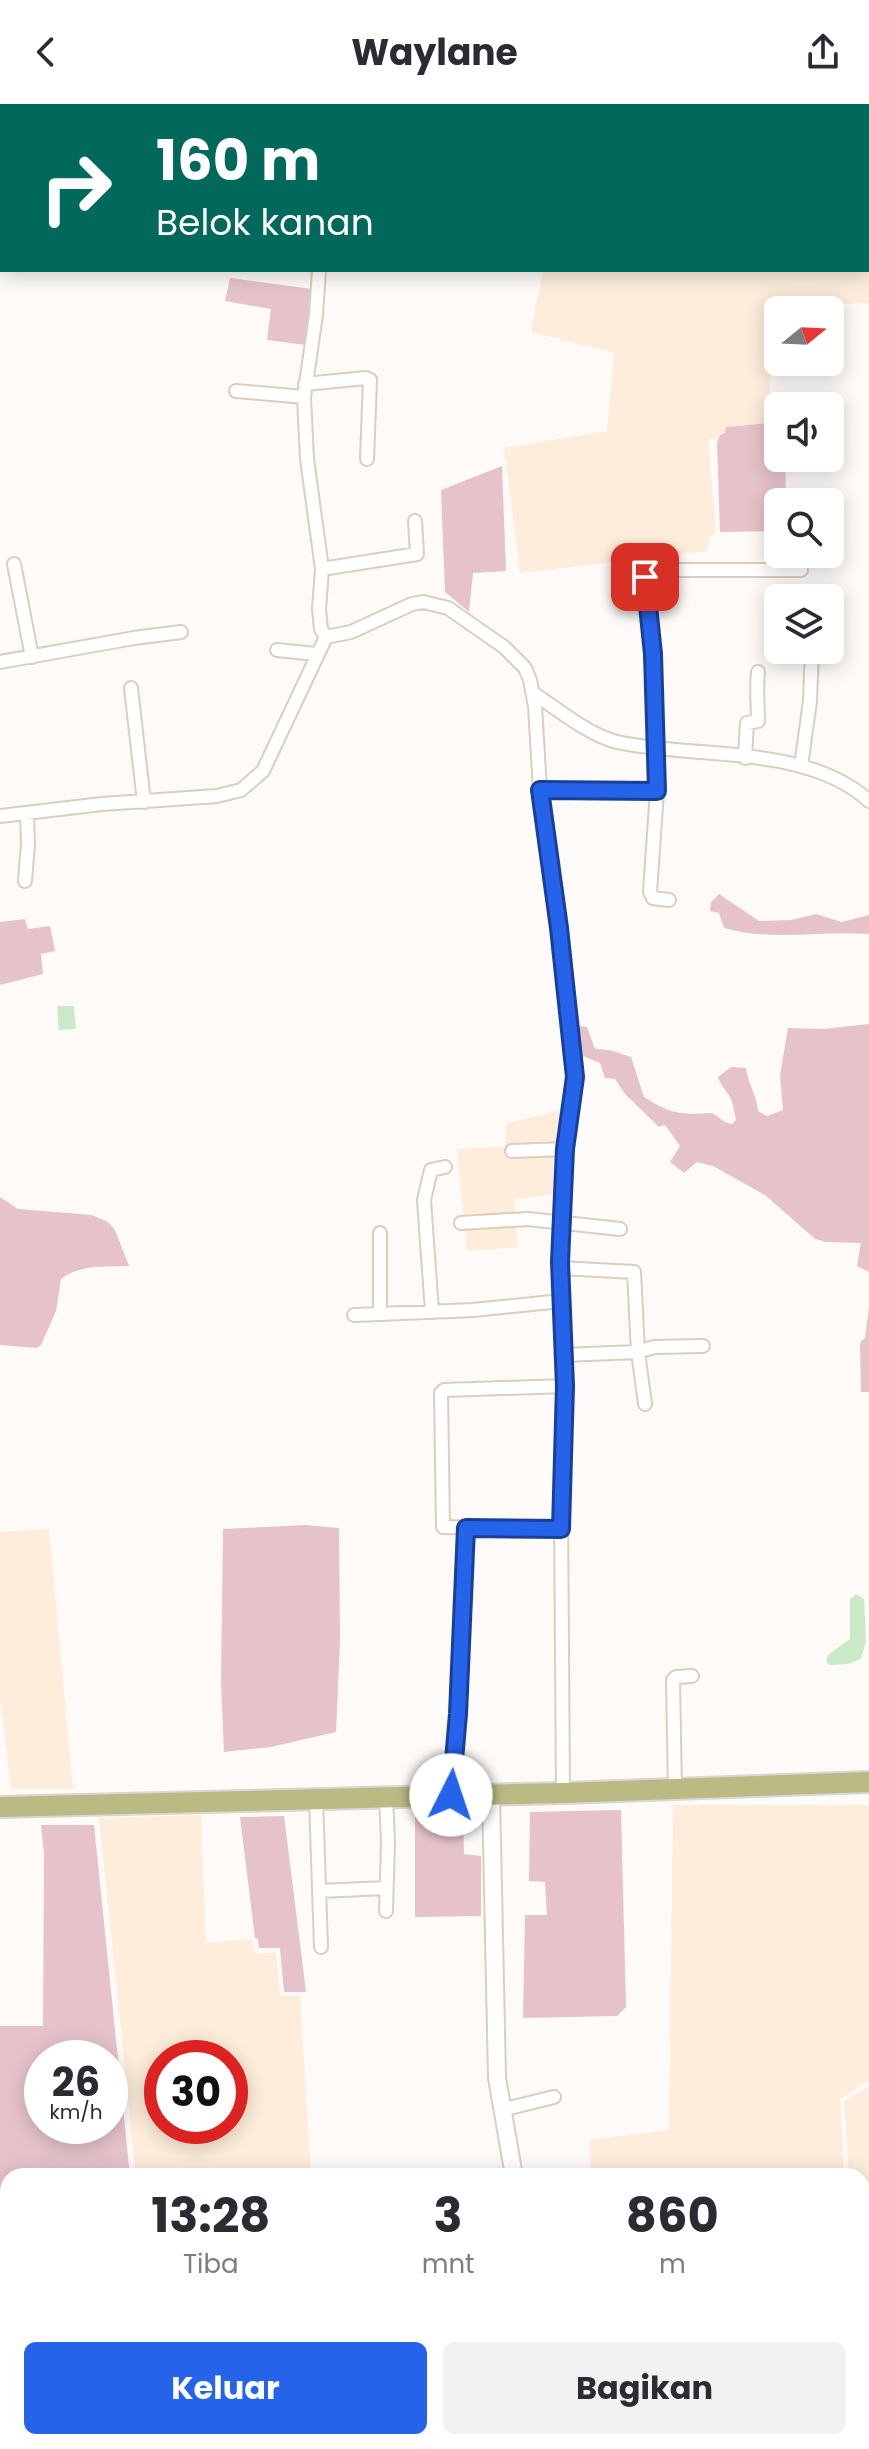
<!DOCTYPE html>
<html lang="id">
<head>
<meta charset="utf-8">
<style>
  :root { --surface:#fff; --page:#f2f2f3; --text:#2b2b33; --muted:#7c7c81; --accent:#2563eb }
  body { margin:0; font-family:Poppins,sans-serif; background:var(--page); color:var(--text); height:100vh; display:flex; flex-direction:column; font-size:30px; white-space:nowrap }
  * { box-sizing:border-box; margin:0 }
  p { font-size:26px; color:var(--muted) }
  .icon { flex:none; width:44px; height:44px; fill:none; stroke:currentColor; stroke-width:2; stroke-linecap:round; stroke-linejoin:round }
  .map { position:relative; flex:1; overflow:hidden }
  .panel { position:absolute; left:0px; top:2064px; width:870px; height:282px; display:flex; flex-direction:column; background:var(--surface); border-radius:24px 24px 0 0; box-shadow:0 4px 20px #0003 }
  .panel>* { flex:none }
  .top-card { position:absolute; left:0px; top:0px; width:870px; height:168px; box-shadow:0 4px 20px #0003; background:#00695c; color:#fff; overflow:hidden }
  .needle { width:52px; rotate:72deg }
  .tools { position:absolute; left:764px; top:192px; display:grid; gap:16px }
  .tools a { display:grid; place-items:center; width:80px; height:80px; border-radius:12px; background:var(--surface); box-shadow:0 4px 20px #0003; font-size:40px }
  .speed { position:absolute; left:24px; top:1936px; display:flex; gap:16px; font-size:40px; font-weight:700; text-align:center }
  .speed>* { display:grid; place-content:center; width:104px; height:104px; border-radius:50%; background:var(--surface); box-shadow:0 4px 20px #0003; line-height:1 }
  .speed small { font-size:20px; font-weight:400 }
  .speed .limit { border:12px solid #d22; background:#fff; color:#111 }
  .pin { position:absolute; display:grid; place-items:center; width:68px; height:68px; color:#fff; margin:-34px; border-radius:16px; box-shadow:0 4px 12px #0006 }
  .me { position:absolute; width:88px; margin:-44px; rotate:4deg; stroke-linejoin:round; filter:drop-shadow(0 0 6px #0008) }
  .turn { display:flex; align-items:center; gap:28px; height:168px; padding:0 24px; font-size:36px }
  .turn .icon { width:104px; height:104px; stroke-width:2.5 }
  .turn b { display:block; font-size:56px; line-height:68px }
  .eta { display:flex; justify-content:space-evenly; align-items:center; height:136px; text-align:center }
  .eta b { font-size:48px; font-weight:700; line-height:56px }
  .action { display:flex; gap:16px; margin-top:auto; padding:16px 24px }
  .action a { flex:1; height:92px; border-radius:12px; background:var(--accent); color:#fff; font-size:32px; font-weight:700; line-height:92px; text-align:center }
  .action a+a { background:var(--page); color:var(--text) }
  header { display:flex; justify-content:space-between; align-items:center; height:104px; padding:0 24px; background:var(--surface); font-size:36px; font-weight:700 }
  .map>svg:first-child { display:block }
  .built { fill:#fdedda; fill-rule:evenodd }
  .green { fill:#e6c3ca; fill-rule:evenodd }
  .water { fill:#cae9c6 }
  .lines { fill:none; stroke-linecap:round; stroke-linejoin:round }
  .river { stroke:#cae9c6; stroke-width:20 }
  .minor-casing { stroke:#dccebd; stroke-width:16 }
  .tertiary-casing { stroke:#dccebd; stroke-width:20 }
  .primary-casing { stroke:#d8d7d6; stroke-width:24 }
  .minor { stroke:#fff; stroke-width:12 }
  .tertiary { stroke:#fff; stroke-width:16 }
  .primary { stroke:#bcba83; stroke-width:20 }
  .route-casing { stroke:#184099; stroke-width:20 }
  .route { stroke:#2563eb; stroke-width:14 }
</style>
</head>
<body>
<header><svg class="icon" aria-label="back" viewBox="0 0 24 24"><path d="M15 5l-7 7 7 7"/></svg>Waylane<svg class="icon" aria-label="share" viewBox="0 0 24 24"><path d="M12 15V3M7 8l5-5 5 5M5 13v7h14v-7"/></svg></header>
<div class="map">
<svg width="869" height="2345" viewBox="0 0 869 2345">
  <rect width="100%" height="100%" fill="#fdfaf7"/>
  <path class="built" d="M572 0H869V199L774 203 768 324 708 336 716 429 710 432 707 447 520 469 504 344 607 327 614 249 531 228 543 166H868V2H572Z
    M564 1005 558 1090 514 1095 518 1143 467 1147 457 1045 505 1043 506 1020Z
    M49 1425 73 1685H11L0 1592V1428Z
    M673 1701H869V1976L840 1995 844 2072H591L590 2036 669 2026Z
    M201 1711 206 1839 251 1835 255 1850 276 1848 280 1892H300L311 2072H136L99 1714ZM162 1954H230V2022H162Z
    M869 1983V2147H862V2072H849L844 1997Z"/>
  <path class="green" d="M230 174 312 185 306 241 267 236 271 205 225 197Z
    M772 315H778V354H785L786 398H778V427L720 428 717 339 720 331 725 329 726 323 771 319Z
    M502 362 506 467 473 469 469 508 445 488 441 386Z
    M719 790 759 817 791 816 816 810 842 818 869 811V830C819 826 774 838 724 824L719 809 710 807 711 798Z
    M25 815 28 825 50 822 55 847 41 850 43 870 0 881V818Z
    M869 920V1168L857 1162 861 1139 826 1138 815 1135 765 1091 713 1062 697 1058 684 1069 670 1058 680 1042 665 1021 659 1023 625 990 615 975 605 974 600 959 580 951 574 921 587 923 595 945 610 946 631 953 644 993C671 1010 680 1011 712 1009L725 1018 732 1020 736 1016C734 1007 733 997 728 990 723 983 721 981 718 973L731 963 746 964C748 980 757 992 758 1007L767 1012 783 1006 780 971 788 924 823 925Z
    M0 1093 18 1105 92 1111 108 1118 115 1126 129 1162C104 1163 81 1160 61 1175L56 1207 41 1241 37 1244 0 1241Z
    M869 1203V1288H861L860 1242 861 1237 865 1234Z
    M305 1421 339 1424 340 1536 336 1628 271 1643 224 1648 221 1578 223 1425Z
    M415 1706H463L464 1750 481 1752V1812L415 1813Z
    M621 1706 626 1903 617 1912 523 1914 525 1811H547L545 1778 529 1777 530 1708Z
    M284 1712 306 1888H284L280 1844H259L258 1835 255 1834 240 1713Z
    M41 1721H94L130 2072H8V2261L0 2259V1922H43L44 1750ZM42 1954H110V2022H42Z
    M128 2338H247L250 2345H127Z"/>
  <path class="water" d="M57 902H74L76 925 59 926Z
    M856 1490 864 1495 866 1537 861 1555 848 1560 829 1561 826 1556 828 1551 850 1535V1495Z"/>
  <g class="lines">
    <path class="river" d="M862 2304 869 2301
      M822 2345 824 2338"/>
    <defs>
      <path id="minor" d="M333 2 334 0
        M319 166 316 211 304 293 307 355 322 465 319 505 321 525 326 533
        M305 280 366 274 370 276 367 355
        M236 287 304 293
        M14 460 32 553
        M322 465 417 450 415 417
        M277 546 316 550
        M0 558 134 534 181 528
        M131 584 144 698
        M533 589C556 604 590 632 617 638 694 655 807 640 869 697
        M745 654 747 619 758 617C758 600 756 585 758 568
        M801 662 810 597 812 546
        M540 686 657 687
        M0 712 102 700 217 692 241 686 263 667 326 533 351 528 412 500 423 498 448 504 504 543 525 564 530 576 535 602 540 686 559 824 575 973 565 1045 560 1164 565 1282 561 1404 563 1689
        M25 777 28 740 27 710
        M669 796 653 794 650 788 657 687V643L646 469 656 466H801
        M512 1047 565 1045
        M461 1119 528 1115 620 1125
        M380 1129V1210L473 1206 561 1197
        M560 1164 634 1168 638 1248 645 1300
        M432 1208 424 1096 431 1066 445 1063
        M354 1211 380 1210
        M563 1251 638 1248 654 1243 703 1242
        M561 1425 443 1423 441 1289 444 1286 565 1282
        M675 1686 673 1576 676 1573 692 1572
        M451 1691 458 1610 466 1424
        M316 1695 321 1843
        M319 1787 386 1784
        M386 1807 388 1738 386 1692
        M501 2006 554 1993
        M733 2338 751 2345
        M863 2339 866 2345
        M307 2345V2338"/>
      <path id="tertiary" d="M491 1691 497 1974 514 2072
        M512 2345 513 2338"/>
      <path id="primary" d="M0 1703 563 1689 869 1678"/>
    </defs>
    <use href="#minor" class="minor-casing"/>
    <use href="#tertiary" class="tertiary-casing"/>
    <use href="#primary" class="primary-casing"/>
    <use href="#minor" class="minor"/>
    <use href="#tertiary" class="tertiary"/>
    <use href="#primary" class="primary"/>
  </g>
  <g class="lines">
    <defs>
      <path id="route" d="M451 1691 458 1610 466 1424 561 1425 565 1282 560 1158 565 1045 575 973 559 824 540 686 657 687 653 550 645 473"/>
    </defs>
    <use href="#route" class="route-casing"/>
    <use href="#route" class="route"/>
  </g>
</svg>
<div class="tools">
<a><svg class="needle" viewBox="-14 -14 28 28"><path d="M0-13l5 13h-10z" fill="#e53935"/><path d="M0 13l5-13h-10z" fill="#7c7c81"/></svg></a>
<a><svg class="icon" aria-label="sound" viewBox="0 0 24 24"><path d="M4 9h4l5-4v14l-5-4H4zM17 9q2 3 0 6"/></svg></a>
<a><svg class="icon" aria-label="search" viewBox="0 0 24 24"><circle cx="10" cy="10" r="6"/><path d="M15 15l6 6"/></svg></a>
<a><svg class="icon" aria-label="layers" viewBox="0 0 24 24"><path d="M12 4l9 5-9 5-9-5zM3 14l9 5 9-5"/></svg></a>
</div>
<div class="speed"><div>26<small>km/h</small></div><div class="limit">30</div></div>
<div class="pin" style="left:645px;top:473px;background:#d93025"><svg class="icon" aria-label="arrive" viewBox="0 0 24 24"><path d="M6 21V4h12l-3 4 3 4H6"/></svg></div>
<svg class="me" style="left:451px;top:1691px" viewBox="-20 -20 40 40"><circle r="19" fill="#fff"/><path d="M0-13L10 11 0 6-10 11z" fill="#2563eb"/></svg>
<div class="top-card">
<div class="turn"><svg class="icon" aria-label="right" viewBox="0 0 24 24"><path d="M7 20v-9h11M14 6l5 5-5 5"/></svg><div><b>160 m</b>Belok kanan</div></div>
</div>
<section class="panel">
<div class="eta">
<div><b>13:28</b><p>Tiba</p></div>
<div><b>3</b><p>mnt</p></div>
<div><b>860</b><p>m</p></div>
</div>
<div class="action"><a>Keluar</a><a>Bagikan</a></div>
</section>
</div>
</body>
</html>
